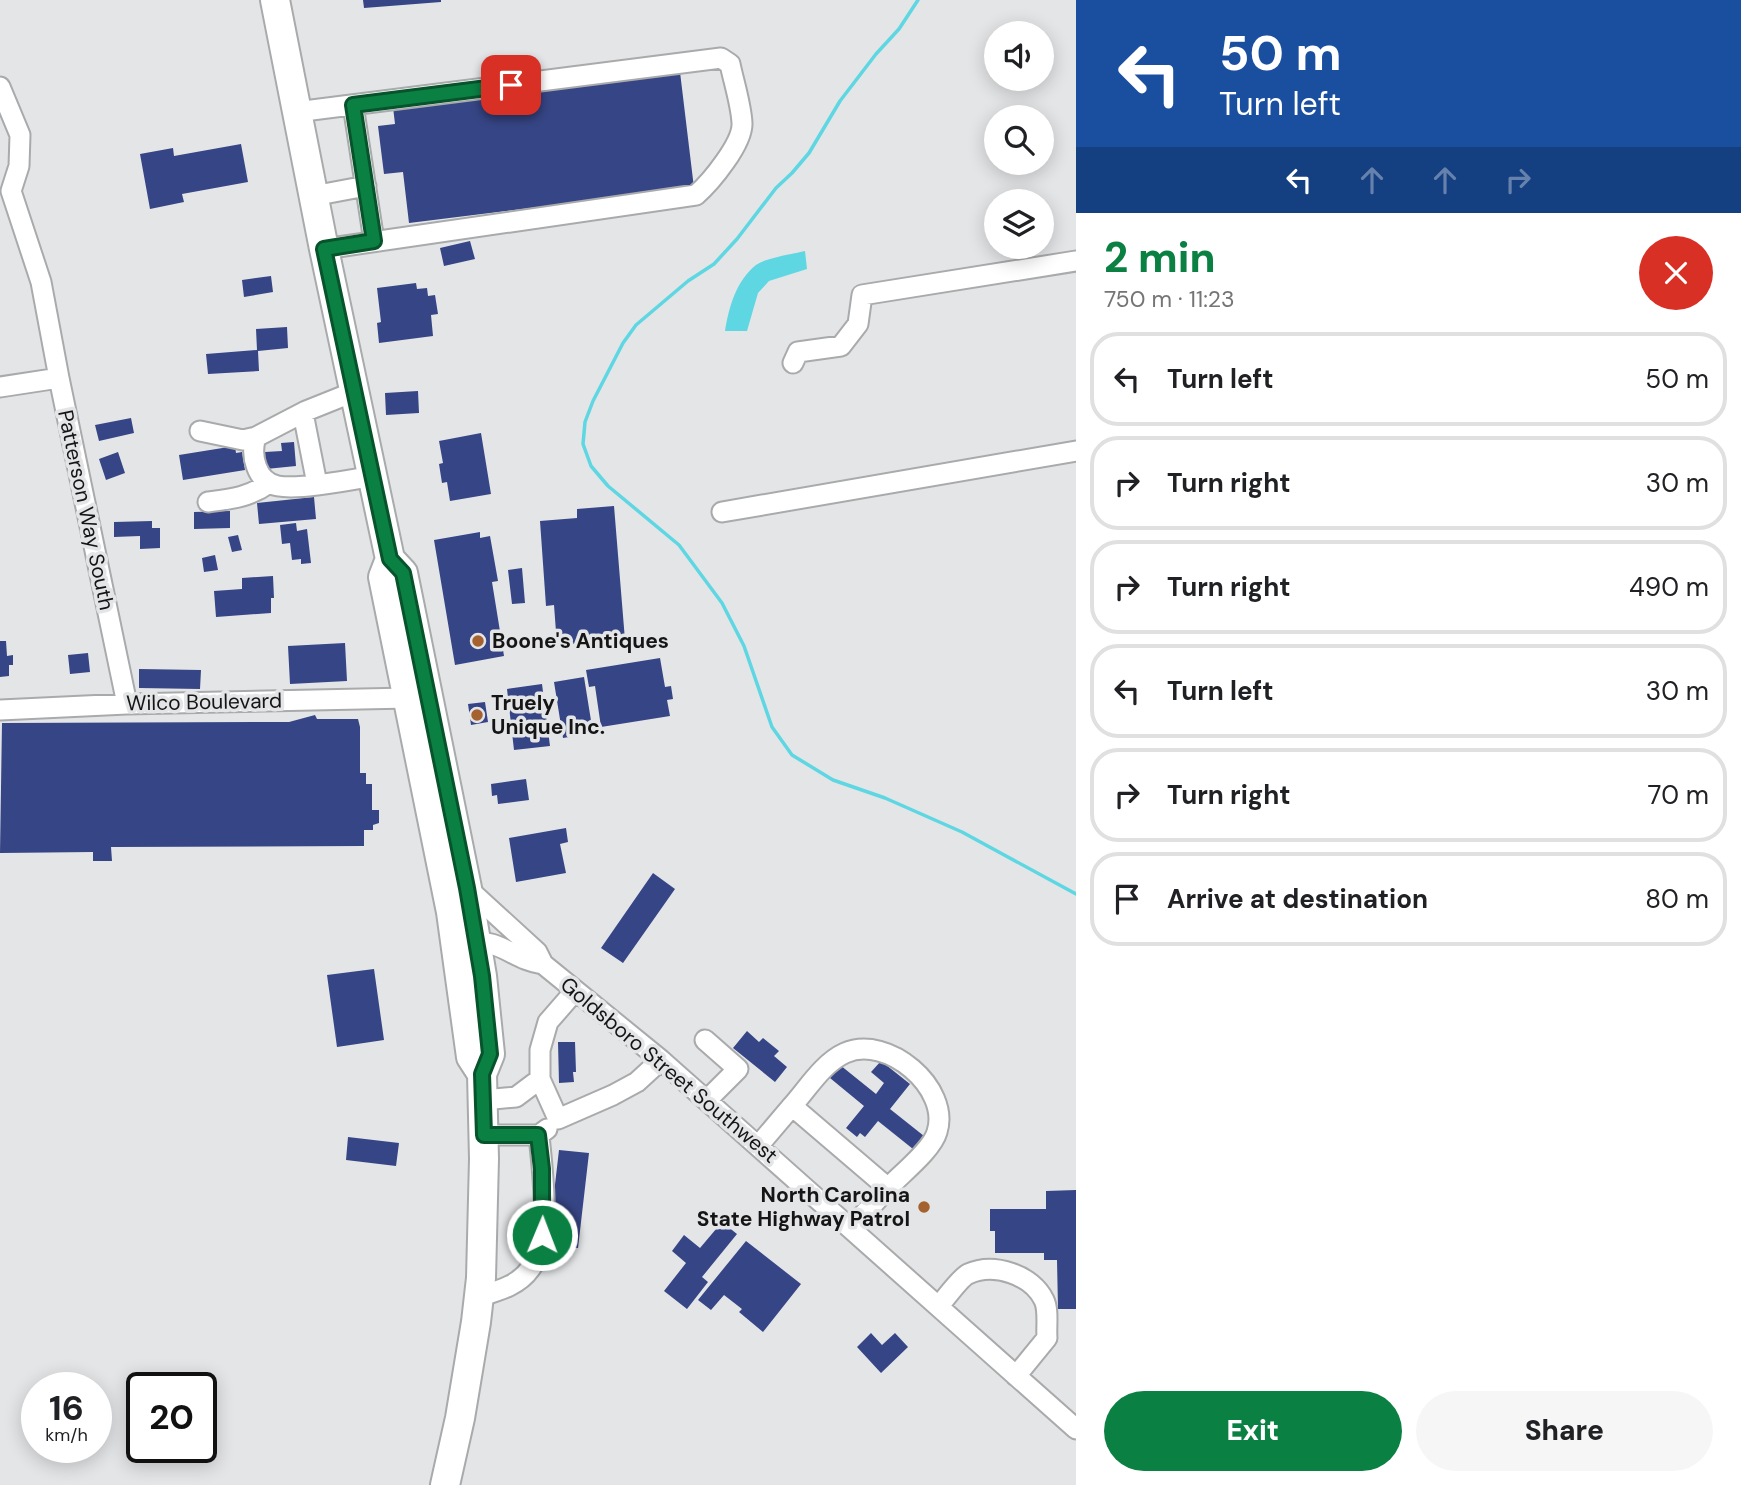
<!DOCTYPE html>
<html lang="en">
<head>
<meta charset="utf-8">
<style>
  :root { --surface:#fff; --page:#f6f6f6; --text:#202124; --muted:#757577; --line:#e0e0e0; --accent:#0b8043 }
  body { margin:0; font-family:"DM Sans",sans-serif; background:var(--page); color:var(--text); height:100vh; display:flex; flex-direction:column; font-size:26px; white-space:nowrap }
  * { box-sizing:border-box; margin:0 }
  p { font-size:23px; color:var(--muted) }
  .icon { flex:none; width:38px; height:38px; fill:none; stroke:currentColor; stroke-width:2; stroke-linecap:round; stroke-linejoin:round }
  .map { position:relative; flex:1; overflow:hidden }
  .details { display:flex; flex-direction:column; background:var(--surface); width:665px }
  .details>* { flex:none }
  .guide { background:#1a4fa0; color:#fff; overflow:hidden }
  .fabs { position:absolute; left:984px; top:21px; display:grid; gap:14px }
  .fabs a { display:grid; place-items:center; width:70px; height:70px; border-radius:50%; background:var(--surface); box-shadow:0 4px 18px #0003; font-size:35px }
  .speed { position:absolute; left:21px; top:1372px; display:flex; gap:14px; font-size:35px; font-weight:700; text-align:center }
  .speed>* { display:grid; place-content:center; width:91px; height:91px; border-radius:50%; background:var(--surface); box-shadow:0 4px 18px #0003; line-height:1 }
  .speed small { font-size:18px; font-weight:400 }
  .speed .limit { border:4px solid #111; border-radius:10px; background:#fff; color:#111 }
  .pin { position:absolute; display:grid; place-items:center; width:60px; height:60px; color:#fff; margin:-30px; border-radius:14px; box-shadow:0 4px 10px #0006 }
  .me { position:absolute; width:77px; margin:-38px; rotate:1deg; stroke-linejoin:round; filter:drop-shadow(0 0 5px #0008) }
  .turn { display:flex; align-items:center; gap:24px; height:147px; padding:0 28px; font-size:32px }
  .turn .icon { width:91px; height:91px; stroke-width:2.5 }
  .turn b { display:block; font-size:49px; line-height:60px }
  .lanes { display:flex; align-items:center; height:66px; padding:0 28px; background:#0003; justify-content:center; gap:35px; direction:ltr }
  .lanes .off { opacity:.35 }
  .round { display:grid; place-items:center; flex:none; width:74px; height:74px; border-radius:37px; background:var(--page) }
  .overview { display:flex; align-items:center; justify-content:space-between; height:119px; padding:0 28px }
  h1 { font-size:42px; font-weight:800; line-height:52px; color:var(--accent) }
  .cta { display:flex; gap:14px; margin-top:auto; padding:14px 28px }
  .cta a { flex:1; height:80px; border-radius:42px; background:var(--accent); color:#fff; font-size:28px; font-weight:800; line-height:80px; text-align:center }
  .cta a+a { background:var(--page); color:var(--text) }
  ul { padding:0; list-style:none }
  li { display:flex; align-items:center; gap:21px; height:94px; margin:0 14px 10px; padding:0 14px; border:4px solid var(--line); border-radius:28px }
  li div { flex:1 }
  li b { display:block; font-size:26px }
  li em { font-style:normal }
  main { display:flex; flex:1; min-height:0 }
  .map>svg:first-child { display:block }
  .water { fill:#5ed7e3 }
  .lines { fill:none; stroke-linecap:round; stroke-linejoin:round }
  .stream { stroke:#5ed7e3; stroke-width:3.5 }
  .building { fill:#364585 }
  .minor-casing { stroke:#a9aaac; stroke-width:23 }
  .highway-casing { stroke:#a9aaac; stroke-width:32 }
  .minor { stroke:#fff; stroke-width:19 }
  .highway { stroke:#fff; stroke-width:28 }
  .route-casing { stroke:#07532c; stroke-width:18 }
  .route { stroke:#0b8043; stroke-width:12 }
  .poi-dot { fill:#a56231; stroke:#e4e5e7; stroke-width:2.5 }
  .labels { text-anchor:middle; dominant-baseline:central; stroke-width:7; stroke-linejoin:round; paint-order:stroke }
  .street-label { font-size:21px; fill:#151516; stroke:#e4e5e7 }
  .poi-label { font-size:21px; font-weight:bold; fill:#151516; stroke:#e4e5e7; text-anchor:start }
</style>
</head>
<body>
<main>
<div class="map">
<svg width="1076" height="1485" viewBox="0 0 1076 1485">
  <rect width="100%" height="100%" fill="#e4e5e7"/>
  <path class="water" d="M805 251 807 269 769 281 758 293 747 331H725C729 307 736 281 756 265 765 258 793 254 805 251Z"/>
  <g class="lines">
    <path class="stream" d="M918 0 899 29 876 54 840 101 809 153 792 173 776 188 737 239 714 264 688 281 636 325 623 343 593 401 585 422 583 444 591 466 608 486 679 545 722 603 744 646 772 727 792 755 833 780 885 798 962 832 1076 894"/>
  </g>
  <path class="building" d="M363 0H441V2L364 8Z
    M680 72 694 188 409 223 403 172 384 174 378 126 395 124 393 107Z
    M241 144 248 182 182 194 184 202 150 209 140 154 173 148 174 156Z
    M470 241 475 259 444 266 440 248Z
    M271 276 273 292 244 297 242 280Z
    M416 283 417 289 427 288 428 296 435 295 438 314 431 315 433 336 379 343 377 323 381 322 377 288Z
    M287 327 288 348 258 351 259 371 208 374 206 354 257 350 256 329Z
    M418 391 419 413 386 415 385 393Z
    M131 418 134 433 99 441 95 425Z
    M481 433 491 494 450 501 447 482 442 483 439 464 443 463 439 441Z
    M294 442 296 466 266 469 265 452 282 451 281 443Z
    M235 446 236 453 242 452 245 470 183 480 179 455Z
    M118 452 125 473 106 480 99 459Z
    M314 497 316 519 259 524 257 503Z
    M614 506 625 640 557 645 554 605 546 606 540 521 577 518V509Z
    M230 511V528L194 529V512Z
    M152 521V528H160V548L140 549V536L114 537V522Z
    M296 523 297 531 307 529 311 563 301 564V559L292 560 290 543 282 544 280 525Z
    M480 532V538L490 536 498 581 492 582 504 656 455 665 434 540Z
    M238 535 242 550 232 552 228 537Z
    M215 555 218 570 204 572 202 558Z
    M522 568 525 603 512 604 508 570Z
    M273 576 274 598H271V613L216 617 214 591 242 589V578Z
    M0 641H6L7 656 13 655V665H9V676L0 677Z
    M345 643 347 681 290 684 288 646Z
    M88 653 90 672 70 674 68 655Z
    M660 658 665 687 671 686 673 699 667 700 670 716 601 727 595 686 589 687 586 670Z
    M139 669 201 670 200 689 139 688Z
    M584 677 593 733 563 738 554 682Z
    M542 684 550 746 514 750 507 689Z
    M485 702 488 722 471 725 468 704Z
    M315 715 317 719H358L360 727V773H366V784H372V810H379V823L373 825V830H364V846L111 847 112 861H93V852L0 853 2 723 289 722Z
    M526 779 529 800 498 804 497 795 492 796 491 784Z
    M566 828 568 842 560 844 566 873 516 882 509 838Z
    M653 873 675 889 623 963 601 948Z
    M374 969 384 1040 337 1047 327 975Z
    M747 1031 759 1042 763 1038 779 1051 774 1056 787 1067 775 1082 733 1048Z
    M558 1042H575L576 1072H573L574 1082 559 1083Z
    M881 1061 910 1084 890 1109 924 1136 913 1149 878 1121 865 1137 860 1133 857 1137 846 1128 864 1106 830 1078 840 1065 876 1094 884 1083 871 1072Z
    M348 1137 399 1143 396 1166 346 1160Z
    M559 1150 589 1153 578 1248 548 1245Z
    M1076 1190V1309H1058L1057 1260H1044V1253H995V1231H990V1209H1046V1191Z
    M722 1222 737 1234 702 1277 708 1282 687 1309 664 1291 686 1263 672 1251 684 1235 700 1248Z
    M746 1241 801 1284 763 1332 739 1312 742 1309 724 1295 711 1310 698 1300Z
    M871 1333 882 1345 895 1333 908 1347 881 1373 857 1347Z"/>
  <g class="lines">
    <defs>
      <path id="minor" d="M0 87 20 135 19 166 11 191 41 282 59 378 127 704
        M353 105 374 241
        M296 112 721 58 730 64C734 83 741 104 742 123 743 143 711 182 696 195L324 249
        M313 196 366 186
        M793 363 798 352 841 346 858 324 862 295 1076 261
        M0 387 59 378
        M356 391 306 411 256 437C250 455 256 482 278 486 300 490 350 480 373 476
        M303 413 317 484
        M200 431 243 440 256 437
        M208 502C231 499 250 497 269 483
        M722 512 1076 451
        M0 710 127 704 409 698
        M467 888 537 952 543 964 661 1060 1076 1429
        M465 943C501 937 512 960 543 964
        M575 991 548 1022 540 1050V1079L558 1119 613 1095 637 1082 661 1060
        M705 1040 738 1069 707 1100
        M483 1100 516 1097 540 1079
        M792 1106C808 1088 823 1063 845 1053 887 1034 951 1088 937 1132 932 1150 901 1174 888 1188
        M484 1135H539L547 1129
        M758 1146 792 1106 888 1188 851 1228
        M478 1297C497 1291 518 1286 530 1269 553 1240 542 1170 539 1135
        M939 1306C945 1299 960 1278 968 1274 994 1262 1032 1275 1044 1300 1049 1310 1046 1327 1047 1338L1016 1376"/>
      <path id="highway" d="M275 0 324 249 390 559 403 573 467 888 482 976 490 1054 482 1074 484 1159 481 1278 476 1322 460 1418 445 1485
        M390 559 383 577 451 912 471 1057 482 1074"/>
    </defs>
    <use href="#minor" class="minor-casing"/>
    <use href="#highway" class="highway-casing"/>
    <use href="#minor" class="minor"/>
    <use href="#highway" class="highway"/>
  </g>
  <g class="lines">
    <defs>
      <path id="route" d="M511 85 353 105 374 241 324 249 390 559 403 573 467 888 482 976 490 1054 482 1074 484 1135H538L542 1169V1235"/>
    </defs>
    <use href="#route" class="route-casing"/>
    <use href="#route" class="route"/>
  </g>
  <g class="poi-dot">
    <circle cx="478" cy="641" r="7"/>
    <circle cx="477" cy="715" r="7"/>
    <circle cx="924" cy="1207" r="7"/>
  </g>
  <g class="labels">
    <g class="street-label">
      <text transform="translate(86 510) rotate(78)">Patterson Way South</text>
      <text transform="translate(204 702) rotate(-1)">Wilco Boulevard</text>
      <text transform="translate(669 1070) rotate(40)">Goldsboro Street Southwest</text>
    </g>
    <g class="poi-label">
      <text x="492" y="641">Boone's Antiques</text>
      <text x="491" y="703">Truely<tspan x="491" dy="24">Unique Inc.</tspan></text>
      <text x="910" y="1195" text-anchor="end">North Carolina<tspan x="910" dy="24">State Highway Patrol</tspan></text>
    </g>
  </g>
</svg>
<div class="fabs">
<a><svg class="icon" aria-label="sound" viewBox="0 0 24 24"><path d="M4 9h4l5-4v14l-5-4H4zM17 9q2 3 0 6"/></svg></a>
<a><svg class="icon" aria-label="search" viewBox="0 0 24 24"><circle cx="10" cy="10" r="6"/><path d="M15 15l6 6"/></svg></a>
<a><svg class="icon" aria-label="layers" viewBox="0 0 24 24"><path d="M12 4l9 5-9 5-9-5zM3 14l9 5 9-5"/></svg></a>
</div>
<div class="speed"><div>16<small>km/h</small></div><div class="limit">20</div></div>
<div class="pin" style="left:511px;top:85px;background:#d93025"><svg class="icon" aria-label="arrive" viewBox="0 0 24 24"><path d="M6 21V4h12l-3 4 3 4H6"/></svg></div>
<svg class="me" style="left:542px;top:1235px" viewBox="-20 -20 40 40"><circle r="17" fill="#0b8043" stroke="#fff" stroke-width="3"/><path d="M0-11L8 9 0 5-8 9z" fill="#fff"/></svg>
</div>
<section class="details">
<div class="guide">
<div class="turn"><svg class="icon" aria-label="left" viewBox="0 0 24 24"><path d="M17 20v-9H6M10 6l-5 5 5 5"/></svg><div><b>50 m</b>Turn left</div></div>
<div class="lanes"><svg class="icon" aria-label="left" viewBox="0 0 24 24"><path d="M17 20v-9H6M10 6l-5 5 5 5"/></svg><svg class="icon off" aria-label="ahead" viewBox="0 0 24 24"><path d="M12 20V5M6 11l6-6 6 6"/></svg><svg class="icon off" aria-label="ahead" viewBox="0 0 24 24"><path d="M12 20V5M6 11l6-6 6 6"/></svg><svg class="icon off" aria-label="right" viewBox="0 0 24 24"><path d="M7 20v-9h11M14 6l5 5-5 5"/></svg></div>
</div>
<div class="overview"><div><h1>2 min</h1><p>750 m · 11:23</p></div><a class="round" style="background:#d93025;color:#fff"><svg class="icon" aria-label="close" viewBox="0 0 24 24"><path d="M6 6l12 12M18 6L6 18"/></svg></a></div>
<ul>
<li><svg class="icon" aria-label="left" viewBox="0 0 24 24"><path d="M17 20v-9H6M10 6l-5 5 5 5"/></svg><div><b>Turn left</b></div><em>50 m</em></li>
<li><svg class="icon" aria-label="right" viewBox="0 0 24 24"><path d="M7 20v-9h11M14 6l5 5-5 5"/></svg><div><b>Turn right</b></div><em>30 m</em></li>
<li><svg class="icon" aria-label="right" viewBox="0 0 24 24"><path d="M7 20v-9h11M14 6l5 5-5 5"/></svg><div><b>Turn right</b></div><em>490 m</em></li>
<li><svg class="icon" aria-label="left" viewBox="0 0 24 24"><path d="M17 20v-9H6M10 6l-5 5 5 5"/></svg><div><b>Turn left</b></div><em>30 m</em></li>
<li><svg class="icon" aria-label="right" viewBox="0 0 24 24"><path d="M7 20v-9h11M14 6l5 5-5 5"/></svg><div><b>Turn right</b></div><em>70 m</em></li>
<li><svg class="icon" aria-label="arrive" viewBox="0 0 24 24"><path d="M6 21V4h12l-3 4 3 4H6"/></svg><div><b>Arrive at destination</b></div><em>80 m</em></li>
</ul>
<div class="cta"><a>Exit</a><a>Share</a></div>
</section>
</main>
</body>
</html>
